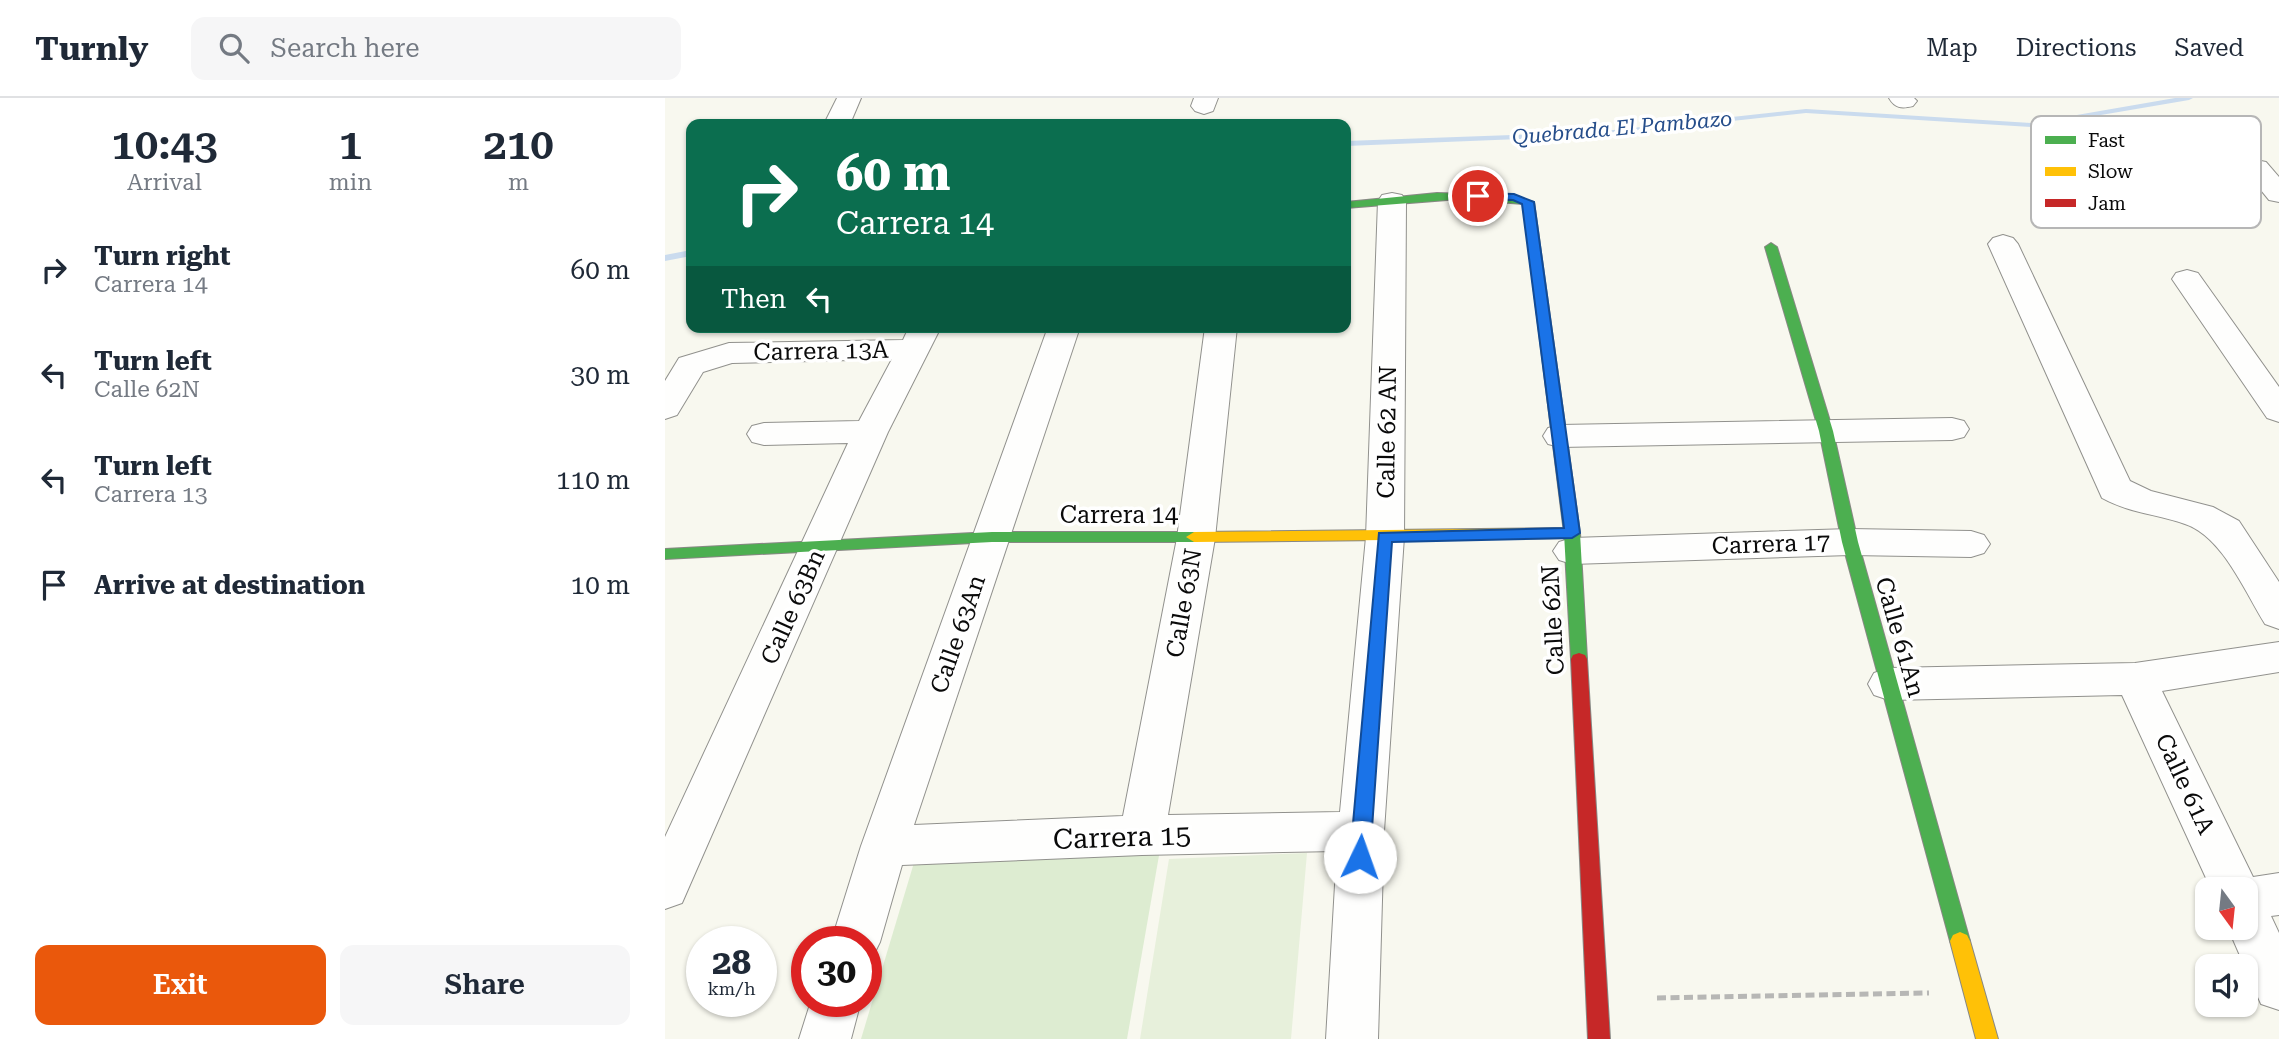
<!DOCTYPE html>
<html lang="en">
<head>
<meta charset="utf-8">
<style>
  :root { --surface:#fff; --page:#f6f6f7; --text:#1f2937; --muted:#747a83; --line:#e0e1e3; --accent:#ea580c }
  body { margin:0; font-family:"Roboto Serif",serif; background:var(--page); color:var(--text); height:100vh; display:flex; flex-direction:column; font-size:26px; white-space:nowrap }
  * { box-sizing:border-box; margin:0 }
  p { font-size:23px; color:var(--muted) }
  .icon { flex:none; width:38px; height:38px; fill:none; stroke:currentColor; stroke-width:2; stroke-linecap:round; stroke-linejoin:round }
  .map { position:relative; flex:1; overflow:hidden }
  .side { display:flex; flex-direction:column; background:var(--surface); width:665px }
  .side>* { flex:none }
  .top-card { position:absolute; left:21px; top:21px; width:665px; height:214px; border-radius:14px; box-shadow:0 2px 5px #0004; background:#0b6e4f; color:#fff; overflow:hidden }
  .needle { width:46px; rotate:165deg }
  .tools { position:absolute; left:1530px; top:779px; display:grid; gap:14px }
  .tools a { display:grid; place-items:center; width:63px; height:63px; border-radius:14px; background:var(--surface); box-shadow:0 2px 5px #0004; font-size:35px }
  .speed { position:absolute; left:21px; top:828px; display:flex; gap:14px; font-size:35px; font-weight:700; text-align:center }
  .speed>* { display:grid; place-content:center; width:91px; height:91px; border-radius:50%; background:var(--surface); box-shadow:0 2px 5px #0004; line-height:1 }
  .speed small { font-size:18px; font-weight:400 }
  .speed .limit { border:10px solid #d22; background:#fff; color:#111 }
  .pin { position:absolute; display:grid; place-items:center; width:60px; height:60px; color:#fff; margin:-30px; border:4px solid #fff; border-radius:50%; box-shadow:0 2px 7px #0007 }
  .me { position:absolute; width:77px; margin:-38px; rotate:3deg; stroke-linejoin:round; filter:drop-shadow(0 0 5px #0008) }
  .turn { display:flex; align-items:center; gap:24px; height:147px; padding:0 35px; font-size:32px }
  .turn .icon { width:91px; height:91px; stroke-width:2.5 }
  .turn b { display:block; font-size:49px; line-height:60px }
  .then { display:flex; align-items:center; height:66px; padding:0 35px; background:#0003; gap:14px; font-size:26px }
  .eta { display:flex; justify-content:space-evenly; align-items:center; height:119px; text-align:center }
  .eta b { font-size:42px; font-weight:600; line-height:49px }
  .button { display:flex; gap:14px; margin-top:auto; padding:14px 35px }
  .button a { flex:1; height:80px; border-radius:14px; background:var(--accent); color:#fff; font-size:28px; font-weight:600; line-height:80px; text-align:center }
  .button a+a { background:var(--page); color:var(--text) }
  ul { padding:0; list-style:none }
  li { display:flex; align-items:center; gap:21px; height:105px; padding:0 35px }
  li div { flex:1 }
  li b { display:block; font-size:26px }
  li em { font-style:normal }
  header { display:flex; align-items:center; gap:42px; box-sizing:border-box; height:98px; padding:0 35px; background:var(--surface); border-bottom:2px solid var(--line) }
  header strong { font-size:33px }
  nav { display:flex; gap:38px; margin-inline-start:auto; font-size:24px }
  .search { width:490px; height:63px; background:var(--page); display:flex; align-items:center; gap:18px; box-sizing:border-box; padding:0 24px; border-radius:14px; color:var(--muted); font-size:26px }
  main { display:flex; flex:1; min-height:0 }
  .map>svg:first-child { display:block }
  .green { fill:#ddecd1 }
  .pitch { fill:#e7f0db }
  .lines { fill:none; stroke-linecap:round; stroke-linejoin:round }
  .stream { fill:#cadbee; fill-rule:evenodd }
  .street-casing { stroke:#91918d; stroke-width:2 }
  .fast-casing { stroke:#888884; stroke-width:2 }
  .slow-casing { stroke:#888884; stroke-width:2 }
  .jam-casing { stroke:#888884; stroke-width:2 }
  .path { stroke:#b7b7b5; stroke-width:5; stroke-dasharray:9 4.5; stroke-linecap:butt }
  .street { fill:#fefefd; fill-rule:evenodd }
  .fast { fill:#4caf50; fill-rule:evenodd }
  .slow { fill:#ffc107; fill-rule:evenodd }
  .jam { fill:#c62828; fill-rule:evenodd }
  .route { fill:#1a73e8; stroke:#114b97; stroke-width:2 }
  .labels { text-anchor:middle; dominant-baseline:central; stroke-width:7; stroke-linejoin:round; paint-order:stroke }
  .far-water-label { font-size:21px; font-style:italic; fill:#254d8a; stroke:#fff }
  .street-label { font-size:24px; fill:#0a0a0a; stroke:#fff }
  .near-street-label { font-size:28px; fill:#0a0a0a; stroke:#fff }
  .key { fill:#fff; stroke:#b6b6b6; stroke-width:2 }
  .key-label { font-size:19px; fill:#0a0a0a }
</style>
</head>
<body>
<header>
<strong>Turnly</strong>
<div class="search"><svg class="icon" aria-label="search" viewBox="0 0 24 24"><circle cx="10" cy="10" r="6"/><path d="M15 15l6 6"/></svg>Search here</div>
<nav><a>Map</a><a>Directions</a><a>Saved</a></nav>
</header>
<main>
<section class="side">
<div class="eta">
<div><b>10:43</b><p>Arrival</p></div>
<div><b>1</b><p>min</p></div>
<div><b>210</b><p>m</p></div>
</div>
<ul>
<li><svg class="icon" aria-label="right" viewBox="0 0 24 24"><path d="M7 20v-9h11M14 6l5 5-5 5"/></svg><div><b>Turn right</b><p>Carrera 14</p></div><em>60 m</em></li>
<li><svg class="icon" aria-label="left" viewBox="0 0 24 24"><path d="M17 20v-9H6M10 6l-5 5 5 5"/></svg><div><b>Turn left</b><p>Calle 62N</p></div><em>30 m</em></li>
<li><svg class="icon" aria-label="left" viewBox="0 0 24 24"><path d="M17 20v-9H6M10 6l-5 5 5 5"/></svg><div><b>Turn left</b><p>Carrera 13</p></div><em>110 m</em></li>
<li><svg class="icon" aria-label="arrive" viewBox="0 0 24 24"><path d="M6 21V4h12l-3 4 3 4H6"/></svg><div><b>Arrive at destination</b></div><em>10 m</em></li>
</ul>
<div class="button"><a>Exit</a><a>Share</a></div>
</section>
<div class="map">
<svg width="1614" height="941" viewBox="0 0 1614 941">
  <rect width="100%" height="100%" fill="#f8f8ef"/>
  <path class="green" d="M496 746 462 941H196L251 758Z"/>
  <path class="pitch" d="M642 755 626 941H475L504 761Z"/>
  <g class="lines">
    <path class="stream" d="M1510 0H1528L1524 2 1366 29 1141 15 930 38 681 48V43L930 34 1141 11 1366 25Z
      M26 152V158L0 163V157Z"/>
    <defs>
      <path id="street" d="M172 0H196L185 26H159Z
        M529 0H553L548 13 539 16 530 13 526 8Z
        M1224 0H1249L1252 3 1248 8C1236 11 1230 10 1224 0Z
        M1591 62 1601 64 1614 79V104L1604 102 1578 70 1581 64Z
        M727 95 737 97 741 103 739 439 719 733 713 941H661L672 753 477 757 237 767 215 844 207 860 201 862V844H166L196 748 383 229H415L249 727 458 718 512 440 540 229H572L550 440 503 717 675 714 701 439 713 103 717 97Z
        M1338 137 1348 140 1353 146 1465 383 1486 393 1548 409 1574 423 1614 484V531L1600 526C1580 494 1557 438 1520 426 1492 416 1464 415 1437 400L1323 146 1328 140Z
        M1522 172 1533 175 1614 289V324L1602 320 1507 181 1511 175Z
        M244 229H276L223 334 17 805 0 811V739L183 345 99 347 87 344 82 336 87 328 99 325 194 323 227 261 67 265 38 274 12 317 0 321V283L14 260 64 245 238 242Z
        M1287 320 1299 323 1304 331 1299 339 1287 342 895 349 883 346 878 338 883 330 895 327Z
        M1185 431 1306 433 1319 437 1325 446 1319 455 1306 459 1185 457 907 466 894 462 888 453 894 444 907 440Z
        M1614 544V574L1497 593 1588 779 1614 775V817L1606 818 1614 835V912L1596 906 1563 830H1580V791H1546L1457 597 1224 602 1209 597 1203 586 1209 575 1224 570 1470 565Z
        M146 903H196L186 941H134Z"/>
      <path id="fast" d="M772 95 841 97 869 104 915 435 922 561 920 565H908L906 561 899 435 858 106 795 101 681 110V104Z
        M1106 145 1112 149 1168 333 1193 444 1305 843 1302 849 1295 852 1288 849 1285 843 1177 444 1154 333 1100 149Z
        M327 434H529L537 439 529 444H327L0 461V451Z"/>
      <path id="slow" d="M907 430 915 435 907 440 529 444 521 439 529 434Z
        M1295 834 1302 837 1305 843 1333 941H1311L1285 843 1288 837Z"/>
      <path id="jam" d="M914 555 920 557 922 561 945 941H923L906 561 908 557Z"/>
    </defs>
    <use href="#street" class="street-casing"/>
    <use href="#fast" class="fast-casing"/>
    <use href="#slow" class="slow-casing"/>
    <use href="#jam" class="jam-casing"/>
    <path class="path" d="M992 900 1264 895"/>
    <use href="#street" class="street"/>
    <use href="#fast" class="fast"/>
    <use href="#slow" class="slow"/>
    <use href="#jam" class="jam"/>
  </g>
  <path class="route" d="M813 95 849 96 869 104 915 435 907 440 727 444 705 759 702 765 695 767 688 765 685 759 714 435 899 430 857 106 848 102 809 101 807 98Z"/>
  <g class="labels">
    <g class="far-water-label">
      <text transform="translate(957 30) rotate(-5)">Quebrada El Pambazo</text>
    </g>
    <g class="street-label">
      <text transform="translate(156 253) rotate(-1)">Carrera 13A</text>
      <text transform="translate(722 334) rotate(-89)">Calle 62 AN</text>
      <text x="454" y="417">Carrera 14</text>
      <text transform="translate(1106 446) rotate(-2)">Carrera 17</text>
      <text transform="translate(519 505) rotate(-80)">Calle 63N</text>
      <text transform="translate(128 509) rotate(-66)">Calle 63Bn</text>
      <text transform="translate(888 522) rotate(-93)">Calle 62N</text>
      <text transform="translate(293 536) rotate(-71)">Calle 63An</text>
      <text transform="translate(1235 539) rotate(74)">Calle 61An</text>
      <text transform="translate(1520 686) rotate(65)">Calle 61A</text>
    </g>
    <g class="near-street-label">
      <text transform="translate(457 739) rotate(-2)">Carrera 15</text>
    </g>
  </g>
  <rect x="1366" y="18" width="230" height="112" rx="10" class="key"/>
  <rect x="1380" y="38" width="31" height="8" fill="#4caf50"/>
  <rect x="1380" y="69" width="31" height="9" fill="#ffc107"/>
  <rect x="1380" y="101" width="31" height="8" fill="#c62828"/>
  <g class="key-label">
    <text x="1423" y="49">Fast</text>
    <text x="1423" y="80">Slow</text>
    <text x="1423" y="112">Jam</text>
  </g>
</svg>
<div class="tools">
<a><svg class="needle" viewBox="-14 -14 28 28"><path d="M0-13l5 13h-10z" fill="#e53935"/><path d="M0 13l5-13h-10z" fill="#747a83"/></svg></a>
<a><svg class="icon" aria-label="sound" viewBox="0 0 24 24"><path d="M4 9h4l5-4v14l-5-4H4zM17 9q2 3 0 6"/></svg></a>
</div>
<div class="speed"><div>28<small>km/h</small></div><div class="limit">30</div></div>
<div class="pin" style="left:813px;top:98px;background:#d93025"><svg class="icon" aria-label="arrive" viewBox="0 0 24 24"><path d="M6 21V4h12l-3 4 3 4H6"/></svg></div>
<svg class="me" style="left:695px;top:759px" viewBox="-20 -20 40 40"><circle r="19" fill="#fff"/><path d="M0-13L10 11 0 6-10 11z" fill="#1a73e8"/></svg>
<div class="top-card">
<div class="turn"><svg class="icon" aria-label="right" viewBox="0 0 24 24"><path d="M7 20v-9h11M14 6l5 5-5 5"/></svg><div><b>60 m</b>Carrera 14</div></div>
<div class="then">Then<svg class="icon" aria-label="left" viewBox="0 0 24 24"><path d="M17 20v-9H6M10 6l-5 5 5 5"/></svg></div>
</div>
</div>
</main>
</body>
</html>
